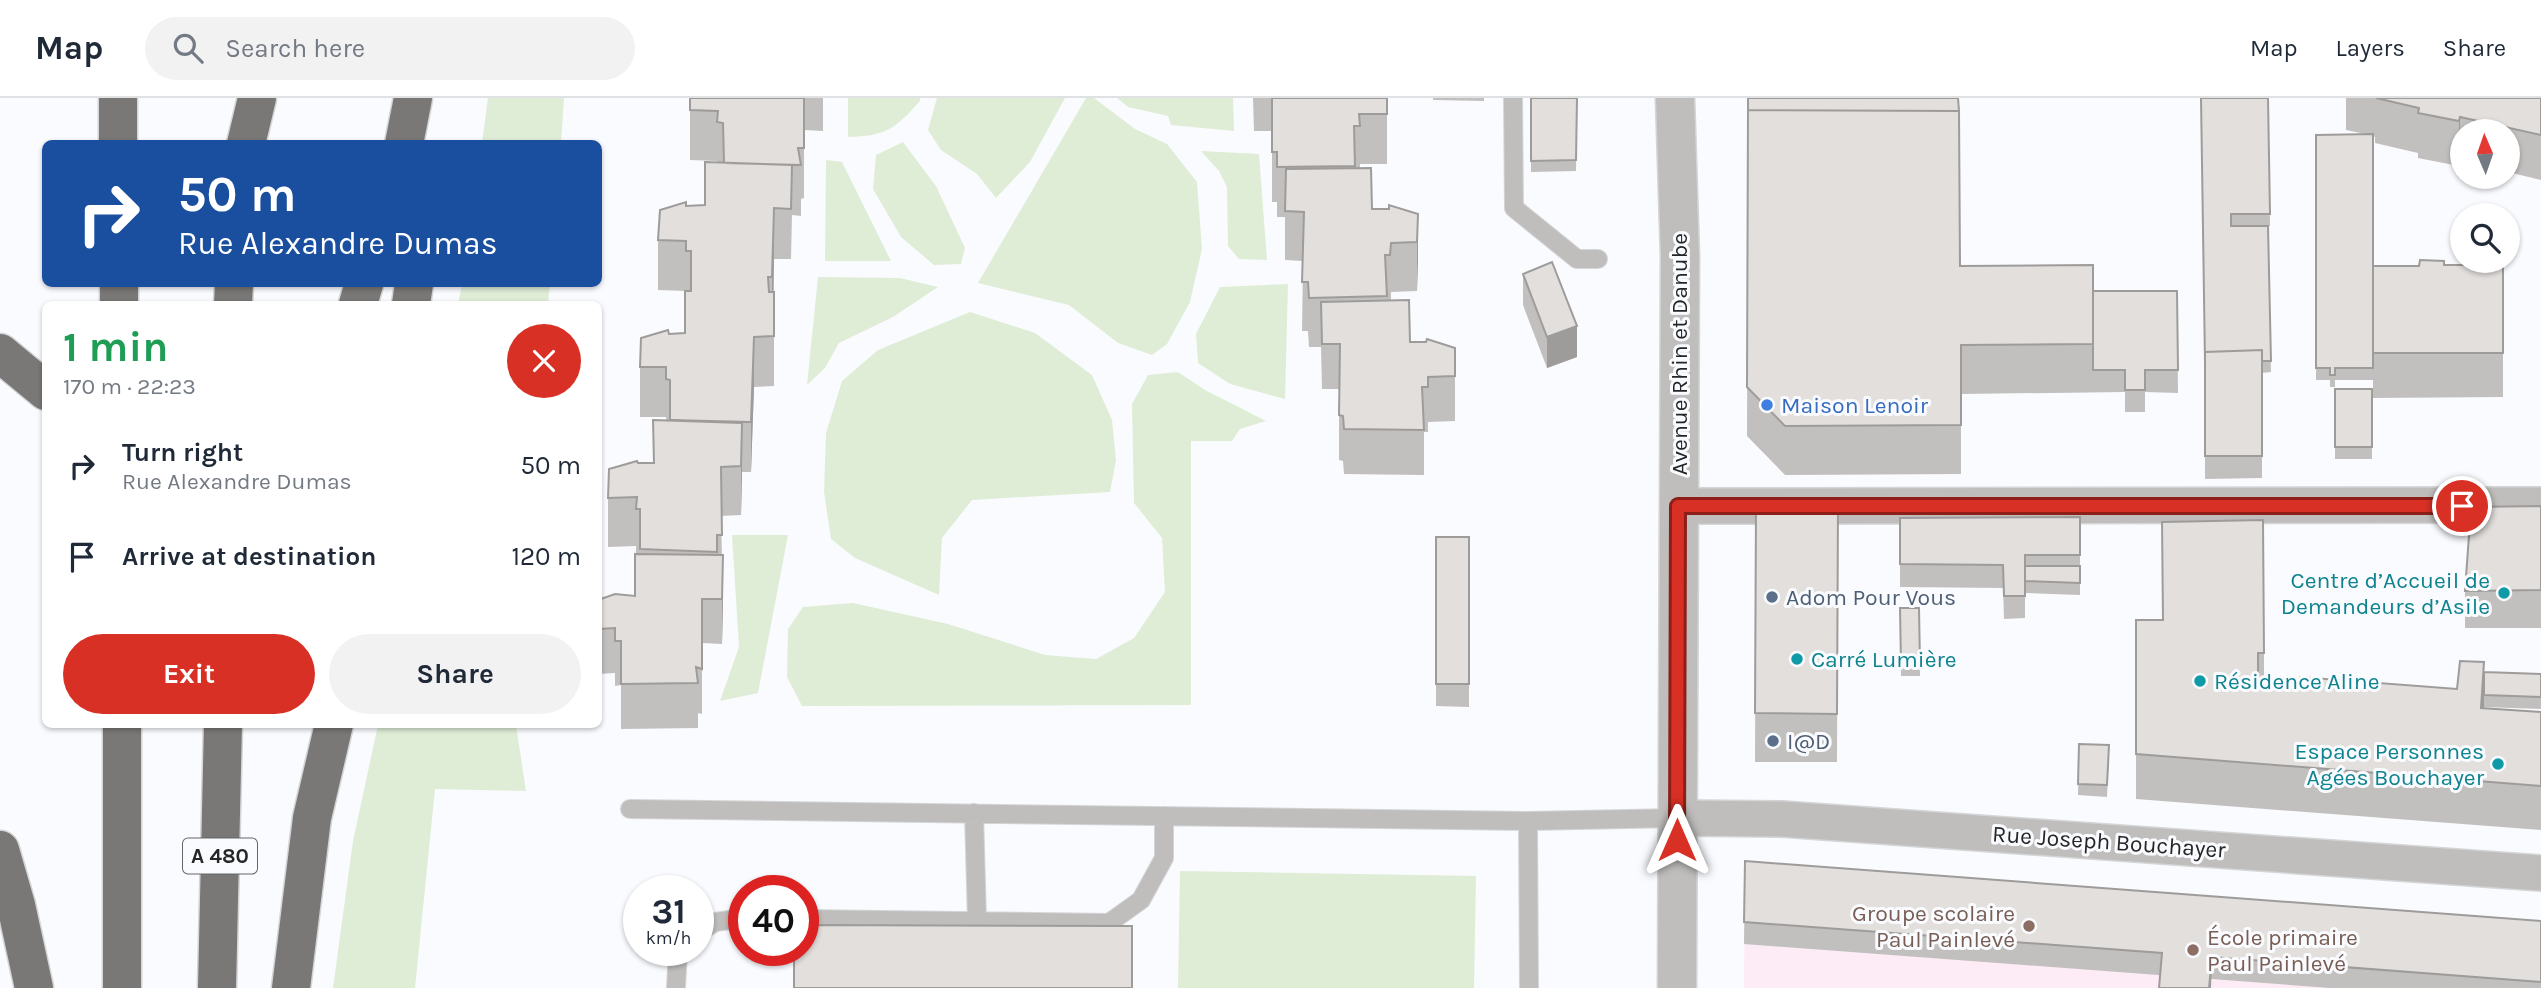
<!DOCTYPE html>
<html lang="en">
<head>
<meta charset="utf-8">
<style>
  :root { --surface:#fff; --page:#f2f2f3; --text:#1f2937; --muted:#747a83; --line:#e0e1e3; --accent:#d93025 }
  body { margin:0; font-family:Karla,sans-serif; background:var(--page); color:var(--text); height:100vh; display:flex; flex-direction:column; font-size:26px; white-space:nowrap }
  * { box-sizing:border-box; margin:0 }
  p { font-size:23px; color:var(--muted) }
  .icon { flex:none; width:38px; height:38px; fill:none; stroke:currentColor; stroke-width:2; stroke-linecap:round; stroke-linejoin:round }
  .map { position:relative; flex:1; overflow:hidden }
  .side { position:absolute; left:42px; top:203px; width:560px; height:427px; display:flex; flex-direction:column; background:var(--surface); border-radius:10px; box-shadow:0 2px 5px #0004 }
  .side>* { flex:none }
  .banner { position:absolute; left:42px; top:42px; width:560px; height:147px; border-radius:10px; box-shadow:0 2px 5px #0004; background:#1a4fa0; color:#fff; overflow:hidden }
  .needle { width:46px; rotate:358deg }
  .buttons { position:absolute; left:2450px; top:21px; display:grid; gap:14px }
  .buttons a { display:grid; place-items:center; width:70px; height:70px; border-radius:50%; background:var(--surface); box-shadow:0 2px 5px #0004; font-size:35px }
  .speed { position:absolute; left:623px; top:777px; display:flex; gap:14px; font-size:35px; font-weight:700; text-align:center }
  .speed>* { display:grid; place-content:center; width:91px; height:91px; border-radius:50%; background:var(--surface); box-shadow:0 2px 5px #0004; line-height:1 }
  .speed small { font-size:18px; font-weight:400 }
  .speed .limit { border:10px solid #d22; background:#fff; color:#111 }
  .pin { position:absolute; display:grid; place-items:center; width:60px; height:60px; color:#fff; margin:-30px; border:4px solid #fff; border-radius:50%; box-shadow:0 2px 7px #0007 }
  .me { position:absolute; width:77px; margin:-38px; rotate:0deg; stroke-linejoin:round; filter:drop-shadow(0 0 5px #0008) }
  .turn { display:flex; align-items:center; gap:24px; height:147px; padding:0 21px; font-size:32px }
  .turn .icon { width:91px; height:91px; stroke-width:2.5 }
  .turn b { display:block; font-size:49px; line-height:60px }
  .round { display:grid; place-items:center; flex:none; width:74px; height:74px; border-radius:37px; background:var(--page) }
  .summary { display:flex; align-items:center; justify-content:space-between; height:119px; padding:0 21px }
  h1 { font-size:42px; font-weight:700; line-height:52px; color:#1e9e55 }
  .primary-button { display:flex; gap:14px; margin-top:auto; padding:14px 21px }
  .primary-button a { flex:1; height:80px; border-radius:42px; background:var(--accent); color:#fff; font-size:28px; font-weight:700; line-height:80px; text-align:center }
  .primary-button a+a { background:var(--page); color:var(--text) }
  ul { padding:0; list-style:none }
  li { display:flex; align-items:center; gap:21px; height:91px; padding:0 21px }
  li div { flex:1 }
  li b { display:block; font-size:26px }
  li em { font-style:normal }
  header { display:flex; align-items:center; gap:42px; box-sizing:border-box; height:98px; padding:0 35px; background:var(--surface); border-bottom:2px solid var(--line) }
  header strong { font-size:33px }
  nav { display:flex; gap:38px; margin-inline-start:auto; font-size:24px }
  .search { width:490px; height:63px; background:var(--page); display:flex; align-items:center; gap:18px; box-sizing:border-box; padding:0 24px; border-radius:38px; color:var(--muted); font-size:26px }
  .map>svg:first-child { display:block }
  .education { fill:#fdebf6 }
  .green { fill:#dfedd7 }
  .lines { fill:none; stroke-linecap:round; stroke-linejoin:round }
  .service-casing { stroke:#d4d5d7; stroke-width:20 }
  .minor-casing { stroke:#d4d5d7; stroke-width:38 }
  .tertiary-casing { stroke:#d4d5d7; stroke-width:41 }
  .motorway-casing { stroke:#d4d5d7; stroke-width:41 }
  .service { stroke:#bfbebd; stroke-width:18 }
  .minor { stroke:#bfbebd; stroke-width:35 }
  .tertiary { stroke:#bfbebd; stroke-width:38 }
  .motorway { stroke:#7a7876; stroke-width:38 }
  .wall { fill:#c2c0be }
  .shaded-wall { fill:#9e9c9b }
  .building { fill:#e2dfdd; stroke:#9e9c9b; stroke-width:2 }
  .route-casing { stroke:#8d1f18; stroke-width:18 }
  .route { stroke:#d93025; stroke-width:12 }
  .shop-dot { fill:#3f7fe0; stroke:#fafbfe; stroke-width:2.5 }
  .culture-dot { fill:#0f9aa8; stroke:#fafbfe; stroke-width:2.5 }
  .service-dot { fill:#5c6f8a; stroke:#fafbfe; stroke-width:2.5 }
  .education-dot { fill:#8d6e63; stroke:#fafbfe; stroke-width:2.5 }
  .labels { text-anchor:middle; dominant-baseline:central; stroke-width:6; stroke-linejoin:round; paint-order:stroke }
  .shield { fill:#fafbfe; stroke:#666668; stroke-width:2 }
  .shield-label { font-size:21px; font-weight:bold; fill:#262627 }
  .street-label { font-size:23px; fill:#262627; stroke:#fafbfe }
  .shop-label { font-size:23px; fill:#366cbe; stroke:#fafbfe; text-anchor:start }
  .culture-label { font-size:23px; fill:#0d838f; stroke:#fafbfe; text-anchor:end }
  .service-label { font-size:23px; fill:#4e5e75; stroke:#fafbfe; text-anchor:start }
  .education-label { font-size:23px; fill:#785e54; stroke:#fafbfe; text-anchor:end }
</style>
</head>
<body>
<header>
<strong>Map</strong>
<div class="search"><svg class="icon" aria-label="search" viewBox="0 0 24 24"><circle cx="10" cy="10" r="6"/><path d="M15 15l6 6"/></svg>Search here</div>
<nav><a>Map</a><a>Layers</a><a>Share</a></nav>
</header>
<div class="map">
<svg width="2541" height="890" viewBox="0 0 2541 890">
  <rect width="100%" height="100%" fill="#fafbfe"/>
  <path class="education" d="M1745 785 2541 890H1744Z"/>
  <path class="green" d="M488 0H564L561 45H482Z
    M848 0H920V3C895 31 886 38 848 39Z
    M937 0H1065L1030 64 996 100 977 76 941 52 928 32Z
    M1086 0H1094L1135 31 1167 46 1197 84 1202 151 1190 204 1167 246 1152 257 1118 245 1069 207 978 185Z
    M1117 0H1233L1234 33 1171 27 1168 18 1128 9Z
    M903 44 936 88 965 150 961 166 934 167 901 139 873 91 876 57Z
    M1201 53 1259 56 1267 162 1239 161 1228 148 1227 89 1219 73Z
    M826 62 842 64 891 163H825Z
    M818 179 900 180 938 189 893 219 839 245 825 270 807 287Z
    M462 186H550L548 206H458Z
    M1288 186 1285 301 1230 286 1198 265 1196 236 1220 189Z
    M970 214 1035 235 1092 277 1112 322 1116 362 1110 394 972 402 942 440 939 497 855 460 831 441 824 394 826 335 842 283 878 252Z
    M1178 274 1205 292 1266 323 1240 331 1232 343H1191V607L802 608 787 579 788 531 803 509 853 505 948 526 1045 557 1096 561 1134 540 1165 494 1162 440 1134 405 1132 306 1148 277Z
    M732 437H788L758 595 720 603 739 549Z
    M378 627H516L526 693 435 691 415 890H333L353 743Z
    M1180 773 1476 778 1474 890H1178Z"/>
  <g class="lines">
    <defs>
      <path id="service" d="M1513 0 1514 110 1577 161H1598
        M630 711 1528 723 1677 720
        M974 715 977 823
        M1528 723 1529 890
        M803 821 1109 825 1141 802 1164 760V718
        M698 835 715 824 744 820
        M676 890 678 852"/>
      <path id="minor" d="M1678 408 2541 407
        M1677 720 1782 721 2541 775"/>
      <path id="tertiary" d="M1675 0 1680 158 1677 890"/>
      <path id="motorway" d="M118 0V46
        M246 46 257 0
        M404 46 413 0
        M119 186V206
        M233 206 234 186
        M358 206 364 186
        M411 206 414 186
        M0 255 46 293
        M0 752 16 807 34 890
        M122 890V626
        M217 890 223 626
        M291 890 312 720 334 626"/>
    </defs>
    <use href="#service" class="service-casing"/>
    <use href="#minor" class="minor-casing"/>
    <use href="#tertiary" class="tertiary-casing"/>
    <use href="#motorway" class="motorway-casing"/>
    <use href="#service" class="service"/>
    <use href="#minor" class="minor"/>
    <use href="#tertiary" class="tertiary"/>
    <use href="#motorway" class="motorway"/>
  </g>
  <path class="wall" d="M690 0H823V33L804 32V100L801 101V118L792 117 791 161H774V288L754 289 751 374H742L741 417 721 418 723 502 722 546 702 545V616L698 615V630L621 631V587L615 588V575L598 576V502L635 498 636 448 608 449V400L638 365H653L666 323V319H640V269L669 236 685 235 686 193 658 192V142L686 108 705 107 717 65V63L690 62Z
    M1253 0H1387V66H1360V70L1372 111H1389V107L1418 116 1417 193 1391 194V203L1410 244 1455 250V323L1428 324V334H1424V377L1344 376 1343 363 1339 362V291H1322L1321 249H1309L1308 233H1302L1303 163 1285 162V119H1277V104H1272V33H1254Z
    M1433 0H1484V3L1433 2Z
    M1531 0H1577L1576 73 1531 74Z
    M1748 0 1960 168 2093 193H2177L2178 295 2145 294V314H2125V294L1961 296V376L1785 377 1747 338Z
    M2201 0H2268L2270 128H2268L2271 274 2262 275V380L2205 381V276Z
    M2346 0H2541V82L2508 74V33H2462V64H2460L2459 68 2418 60V55L2375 45V39L2373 38V282H2335V289H2330V282H2316V37L2365 36 2346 32Z
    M2444 167H2503V299L2373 300V168Z
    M1523 176 1577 259 1547 270 1523 207Z
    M2335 291H2372V361H2335Z
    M2541 408V530H2465V493Z
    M1756 409H1838L1837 664H1755Z
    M2080 419V497L2025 495V520L2004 521 2003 490 1900 489V420Z
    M2162 424 2264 555V588L2299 590 2457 591 2484 574 2541 576V611L2484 609V611L2541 614V732L2136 701V522H2163Z
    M1436 439H1469V609L1436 608Z
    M1900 510H1919L1920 578H1901Z
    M2079 646 2109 659 2107 699 2078 697Z
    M1745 763 2541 823V890H2330L1744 846Z"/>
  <path class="shaded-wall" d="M2460 19V64L2459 68V23Z
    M774 110V161L772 229V179Z
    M1418 116V165L1417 193V144Z
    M1577 228V259L1547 270V239Z
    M754 239V289L751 374V324Z
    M742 325V374L741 417V368Z
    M723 457V502L722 546V501Z
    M2484 564V609L2481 655V610Z
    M2212 859 2211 890H2209Z"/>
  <path class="building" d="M690 0H804V50H798L801 67 724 65 723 25 717 24 718 13 690 12Z
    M1272 0H1387V16H1359L1360 28H1354L1355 68 1277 69V54H1272Z
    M1531 0H1577L1576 62 1531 63Z
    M1748 0H1958L1959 13 1748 12Z
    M2201 0H2268L2270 116H2231V128H2268L2271 263H2262V252L2205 254V264Z
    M2376 0H2541V37L2460 19 2459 23 2418 15 2419 10Z
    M1748 12 1959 13 1960 168 2093 167V246L1961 247V327L1785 328 1747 289Z
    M2373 36V270H2335V277H2330V270H2316V37Z
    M705 64 792 67 791 111 774 110 772 179H768L769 194H774V238L754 239 751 324 670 322V282L666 281V269H640L641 240 668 232 669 236 685 235V193H691V153H686V143L658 142 660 112 686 104V108L705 107Z
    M1371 70 1372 111H1389V107L1418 116 1417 144 1391 145 1390 157H1385L1387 198 1309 200 1308 184H1302L1304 114 1285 113 1286 71Z
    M2420 162 2444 163V167H2503V255H2373V168H2419Z
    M1552 164 1577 228 1547 239 1523 176Z
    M2093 193H2177L2178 272H2145V292H2125V272H2093Z
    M1409 202 1410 244H1426L1427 241 1455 250V278L1428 279V289H1422L1424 332 1344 331 1343 318 1339 317 1340 246H1322L1321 204Z
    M2262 252V358H2205V254Z
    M2335 291H2372V349H2335Z
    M653 322 742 325 741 368 721 369 722 437H717V454L640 451V411H636L637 399 608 400 609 371 637 363 638 365H654Z
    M2541 408V492L2465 493 2471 409Z
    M1756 409H1838L1837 616 1755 615Z
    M2080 419V457H2025V498H2004L2003 467 1900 466V420Z
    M2263 422 2264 555H2258V587L2299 590 2300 579 2457 591 2460 563 2484 564 2481 610 2541 614V688L2136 656V522H2163L2162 424Z
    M1436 439H1469V586H1436Z
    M635 456 723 457 722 501H702V571L696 569 698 585 621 586V543H615V530L598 531V502L615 496 635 498Z
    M2025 468H2080V485L2025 483Z
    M1900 510H1919L1920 566H1901Z
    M2484 574 2541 576V599L2484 597Z
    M2079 646 2109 647 2107 687 2078 686Z
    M1745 763 2541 823V884L2212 859 2209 890H2159L2162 855 1744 824Z
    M803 827 1132 828V890H794V852H803Z"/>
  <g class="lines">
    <defs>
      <path id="route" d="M1677 742 1678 408H2462"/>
    </defs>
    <use href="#route" class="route-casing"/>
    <use href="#route" class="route"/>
  </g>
  <circle class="shop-dot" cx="1767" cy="307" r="7"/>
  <g class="culture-dot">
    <circle cx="2504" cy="495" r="7"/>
    <circle cx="1797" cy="561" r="7"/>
    <circle cx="2200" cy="583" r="7"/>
    <circle cx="2498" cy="666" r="7"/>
  </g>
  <g class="service-dot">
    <circle cx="1772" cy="499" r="7"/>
    <circle cx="1773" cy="643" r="7"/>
  </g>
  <g class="education-dot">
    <circle cx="2029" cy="828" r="7"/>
    <circle cx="2193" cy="852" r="7"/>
  </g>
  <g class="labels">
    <rect class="shield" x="183" y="740.5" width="74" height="35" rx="5"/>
    <g class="shield-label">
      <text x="220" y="758">A 480</text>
    </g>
    <g class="street-label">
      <text transform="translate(1679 256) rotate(-90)">Avenue Rhin et Danube</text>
      <text transform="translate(2109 744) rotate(4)">Rue Joseph Bouchayer</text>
    </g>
    <g class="shop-label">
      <text x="1781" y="307">Maison Lenoir</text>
    </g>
    <g class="culture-label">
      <text x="2490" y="482">Centre d’Accueil de<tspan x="2490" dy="26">Demandeurs d’Asile</tspan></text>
      <text x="1811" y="561" text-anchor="start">Carré Lumière</text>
      <text x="2214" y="583" text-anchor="start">Résidence Aline</text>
      <text x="2484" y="653">Espace Personnes<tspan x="2484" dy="26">Agées Bouchayer</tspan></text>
    </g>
    <g class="service-label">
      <text x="1786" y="499">Adom Pour Vous</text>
      <text x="1787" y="643">I@D</text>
    </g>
    <g class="education-label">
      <text x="2015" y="815">Groupe scolaire<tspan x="2015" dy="26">Paul Painlevé</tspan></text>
      <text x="2207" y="839" text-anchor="start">École primaire<tspan x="2207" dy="26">Paul Painlevé</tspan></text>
    </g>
  </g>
</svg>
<div class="buttons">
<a><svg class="needle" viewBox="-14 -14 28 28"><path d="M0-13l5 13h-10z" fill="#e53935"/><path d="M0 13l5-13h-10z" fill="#747a83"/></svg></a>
<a><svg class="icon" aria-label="search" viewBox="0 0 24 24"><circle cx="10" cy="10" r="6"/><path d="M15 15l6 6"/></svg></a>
</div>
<div class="speed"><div>31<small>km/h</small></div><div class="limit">40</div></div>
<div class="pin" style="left:2462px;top:408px;background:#d93025"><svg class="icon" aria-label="arrive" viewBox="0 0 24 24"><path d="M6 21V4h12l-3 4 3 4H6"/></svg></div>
<svg class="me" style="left:1677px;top:742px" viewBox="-20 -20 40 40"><path d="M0-17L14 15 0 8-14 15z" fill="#d93025" stroke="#fff" stroke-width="4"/></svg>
<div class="banner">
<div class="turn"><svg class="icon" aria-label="right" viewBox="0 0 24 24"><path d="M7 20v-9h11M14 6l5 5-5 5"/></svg><div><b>50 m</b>Rue Alexandre Dumas</div></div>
</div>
<section class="side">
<div class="summary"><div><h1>1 min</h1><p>170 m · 22:23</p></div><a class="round" style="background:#d93025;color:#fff"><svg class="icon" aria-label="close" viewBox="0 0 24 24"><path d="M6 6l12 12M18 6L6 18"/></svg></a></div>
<ul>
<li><svg class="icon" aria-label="right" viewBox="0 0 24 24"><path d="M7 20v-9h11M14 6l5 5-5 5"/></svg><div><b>Turn right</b><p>Rue Alexandre Dumas</p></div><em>50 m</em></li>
<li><svg class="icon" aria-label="arrive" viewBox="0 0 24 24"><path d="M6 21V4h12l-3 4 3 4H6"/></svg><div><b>Arrive at destination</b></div><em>120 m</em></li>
</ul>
<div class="primary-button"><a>Exit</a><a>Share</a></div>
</section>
</div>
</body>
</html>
